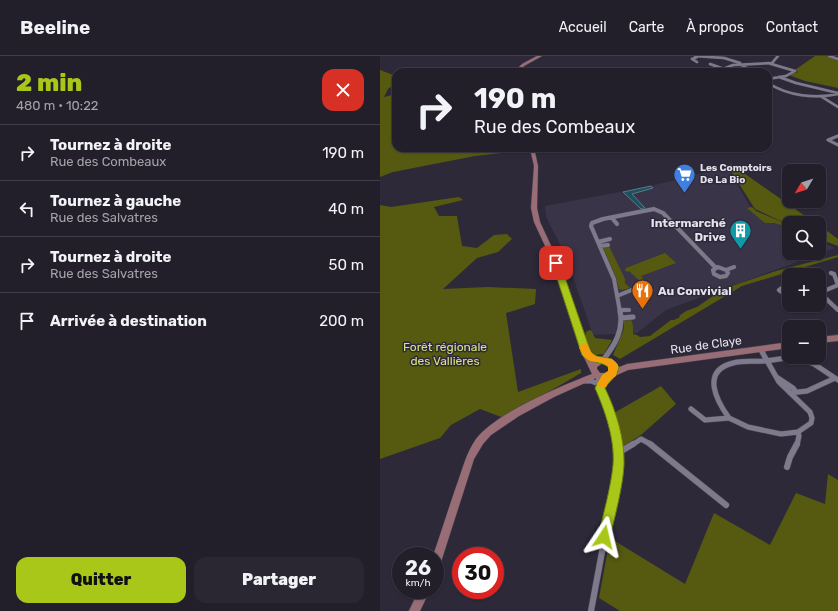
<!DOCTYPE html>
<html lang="fr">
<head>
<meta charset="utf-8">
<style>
  :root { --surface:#221f2b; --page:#2a2733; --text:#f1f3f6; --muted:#a2a2a9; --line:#3f3d47; --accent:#a9c719 }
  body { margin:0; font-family:Rubik,sans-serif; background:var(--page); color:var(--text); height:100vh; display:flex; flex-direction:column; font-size:15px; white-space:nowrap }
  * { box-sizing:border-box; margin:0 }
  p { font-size:13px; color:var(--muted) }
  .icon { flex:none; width:22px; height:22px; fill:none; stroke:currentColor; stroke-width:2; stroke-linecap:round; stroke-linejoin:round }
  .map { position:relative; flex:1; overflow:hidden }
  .side { display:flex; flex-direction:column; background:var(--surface); width:380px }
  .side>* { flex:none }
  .guide { position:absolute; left:12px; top:12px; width:380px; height:84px; border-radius:12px; box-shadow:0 1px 3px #0004,0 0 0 1px var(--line); background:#221f2b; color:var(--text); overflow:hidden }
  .needle { width:26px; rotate:231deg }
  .tools { position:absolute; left:402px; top:108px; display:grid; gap:8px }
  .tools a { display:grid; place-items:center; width:44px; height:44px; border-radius:8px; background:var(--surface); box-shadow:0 1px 3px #0004,0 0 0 1px var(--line); font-size:20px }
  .speed { position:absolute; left:12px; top:491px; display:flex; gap:8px; font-size:20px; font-weight:700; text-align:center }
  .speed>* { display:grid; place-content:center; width:52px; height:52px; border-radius:50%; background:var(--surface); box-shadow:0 1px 3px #0004,0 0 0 1px var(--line); line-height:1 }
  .speed small { font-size:10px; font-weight:400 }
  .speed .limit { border:6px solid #d22; background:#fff; color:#111 }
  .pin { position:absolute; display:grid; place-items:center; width:34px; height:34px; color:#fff; margin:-17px; border-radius:8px; box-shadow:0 2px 6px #0006 }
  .me { position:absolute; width:44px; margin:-22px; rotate:10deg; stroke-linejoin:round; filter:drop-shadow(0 0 3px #0008) }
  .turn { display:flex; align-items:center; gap:14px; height:84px; padding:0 16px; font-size:18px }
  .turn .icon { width:52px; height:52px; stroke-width:2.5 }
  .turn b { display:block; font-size:28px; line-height:34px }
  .round { display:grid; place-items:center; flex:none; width:42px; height:42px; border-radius:12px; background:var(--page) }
  .summary { display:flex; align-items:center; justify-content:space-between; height:68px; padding:0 16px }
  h1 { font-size:24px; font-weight:800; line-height:30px; color:var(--accent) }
  .button { display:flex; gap:8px; margin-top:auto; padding:8px 16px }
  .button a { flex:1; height:46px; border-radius:12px; background:var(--accent); color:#111; font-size:16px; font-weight:800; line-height:46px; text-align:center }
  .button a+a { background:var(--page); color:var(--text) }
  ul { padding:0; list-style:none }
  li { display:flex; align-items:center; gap:12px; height:56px; padding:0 16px; border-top:1px solid var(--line) }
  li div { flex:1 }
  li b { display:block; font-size:15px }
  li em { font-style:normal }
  header { display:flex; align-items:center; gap:24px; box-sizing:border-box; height:56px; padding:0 20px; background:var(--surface); border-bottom:1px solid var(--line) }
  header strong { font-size:19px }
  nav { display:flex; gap:22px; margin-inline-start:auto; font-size:14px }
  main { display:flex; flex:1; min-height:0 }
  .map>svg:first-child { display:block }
  .built { fill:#393448 }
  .green { fill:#555a10 }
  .water { fill:#1f505e; stroke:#5a7c89 }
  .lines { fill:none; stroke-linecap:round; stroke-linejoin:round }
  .street-far4-casing { stroke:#474451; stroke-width:3 }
  .street-far3-casing { stroke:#474451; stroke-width:3.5 }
  .street-far2-casing { stroke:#474451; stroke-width:5 }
  .street-far1-casing { stroke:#474451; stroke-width:6 }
  .street-casing { stroke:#474451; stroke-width:7 }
  .secondary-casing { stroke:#474451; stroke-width:1 }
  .street-far4 { stroke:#7e7a8c; stroke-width:2.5 }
  .street-far3 { stroke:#7e7a8c; stroke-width:3 }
  .street-far2 { stroke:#7e7a8c; stroke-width:4 }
  .street-far1 { stroke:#7e7a8c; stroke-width:5 }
  .street { stroke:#7e7a8c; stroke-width:6 }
  .secondary { fill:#996d76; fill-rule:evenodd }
  .route { fill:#a9c719; stroke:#6e8110 }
  .slow { fill:#f59e0b }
  .labels { text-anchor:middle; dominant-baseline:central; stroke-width:3; stroke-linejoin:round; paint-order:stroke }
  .far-poi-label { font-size:10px; font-weight:bold; fill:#e4e2ec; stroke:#2d2939; text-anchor:start }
  .poi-label { font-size:12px; font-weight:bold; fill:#e4e2ec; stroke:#2d2939; text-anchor:end }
  .street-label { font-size:12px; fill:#e4e2ec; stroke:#2d2939 }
  .park-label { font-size:12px; fill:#dbe580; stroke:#2d2939 }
</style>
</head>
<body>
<header>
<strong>Beeline</strong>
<nav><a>Accueil</a><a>Carte</a><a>À propos</a><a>Contact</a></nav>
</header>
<main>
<section class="side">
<div class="summary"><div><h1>2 min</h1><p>480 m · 10:22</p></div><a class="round" style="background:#d93025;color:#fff"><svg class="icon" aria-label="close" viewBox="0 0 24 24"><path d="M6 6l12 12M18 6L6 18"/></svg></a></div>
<ul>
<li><svg class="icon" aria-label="right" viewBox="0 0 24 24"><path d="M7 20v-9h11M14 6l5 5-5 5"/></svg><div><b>Tournez à droite</b><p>Rue des Combeaux</p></div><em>190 m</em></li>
<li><svg class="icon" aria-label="left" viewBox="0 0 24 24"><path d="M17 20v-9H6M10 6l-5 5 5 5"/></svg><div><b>Tournez à gauche</b><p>Rue des Salvatres</p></div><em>40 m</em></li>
<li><svg class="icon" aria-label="right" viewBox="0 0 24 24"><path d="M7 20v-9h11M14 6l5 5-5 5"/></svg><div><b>Tournez à droite</b><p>Rue des Salvatres</p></div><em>50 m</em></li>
<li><svg class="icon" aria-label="arrive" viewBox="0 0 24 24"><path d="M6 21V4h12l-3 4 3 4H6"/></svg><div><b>Arrivée à destination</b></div><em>200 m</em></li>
</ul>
<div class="button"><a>Quitter</a><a>Partager</a></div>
</section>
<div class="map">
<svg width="458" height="555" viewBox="0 0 458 555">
  <rect width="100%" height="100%" fill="#2d2939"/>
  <path class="built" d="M347 111 374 157 409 172V197H439V185L455 192 286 254 257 277 213 279 185 198 166 161 165 150 271 130Z"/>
  <path class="green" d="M435 0H446L458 4V32L425 25 409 19 418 16 415 14Z
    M0 14 16 20V27L8 33 4 41 16 38V55L13 56 15 67H16V92H121L122 97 95 100 13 116 0 121Z
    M351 108 435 167H409V169L375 153 349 112 348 110Z
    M79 141 83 144 54 151 59 160H77L82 190 97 192 114 179 127 178 132 183 118 196 97 202 63 233 108 231 156 233 155 248 126 257 138 336 201 313V317L124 362 100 353 71 369 60 382 0 403V149L11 151Z
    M372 151 376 155 409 169V172L395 167H385L367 152Z
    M439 169 458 183V190L439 183Z
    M229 190 245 223V227L250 232 242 234 239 233 235 219 222 192Z
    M285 197 296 207 261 220 264 224 260 225 249 215 247 216 245 214 246 212Z
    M458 199V201L362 230 240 303 233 299 244 273V264L251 263 253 270V278L257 279 260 281 270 280 291 264H294L300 261 299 260 306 255 317 251 333 240 331 238 337 235 340 236 352 230 396 215Z
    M211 274 215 282 232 284 224 298 215 299 214 301 209 297 204 281 207 275Z
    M281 330 296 348 261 379 242 391 234 357Z
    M448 418 458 424V555H240L219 542 230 482 305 528 334 457 390 489 416 437 445 448Z"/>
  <path class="water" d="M271 130 273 132 252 138 265 152 261 153 243 136Z"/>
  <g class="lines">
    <defs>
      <path id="street-far4" d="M315 0 344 2 360 7
        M449 0 458 3
        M317 1 312 3 317 6
        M388 7 415 15
        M330 8 344 13
        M361 9 369 13
        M343 16V13L353 9 392 7 398 0
        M399 21 416 27 458 37
        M388 23 406 20 415 15
        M388 27C408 40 435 43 458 38
        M442 41 458 51"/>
      <path id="street-far3" d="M458 80 448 84 458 89"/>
      <path id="street-far2" d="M232 162 237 168
        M218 186 230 183
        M220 190 228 189
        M338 211 346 214 348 217 346 220 340 221 334 218 333 214Z
        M346 214 354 211
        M403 231 399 234 409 241
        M439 237 458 229 454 218 451 217
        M440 237 458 254
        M237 240 254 233
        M240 254H249
        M240 256 234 223 211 170 212 167 223 163 274 153 283 157 336 212"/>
      <path id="street-far1" d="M241 262 253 261
        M416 301 434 308 458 324
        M223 304C235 289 244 274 240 255
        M218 320 219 328 230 352 237 389
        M398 322 413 332 416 336
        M204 325H211L219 328
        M220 332 228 320
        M410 337 427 335 453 323
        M311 353 325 364 349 362 368 371 401 378 418 376 431 367 432 362 430 356 399 326 381 294
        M349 362C336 344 321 315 353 307 363 304 373 306 384 305 394 304 405 302 415 301
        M252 389 261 383 272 389
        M417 389 419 380 418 376"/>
      <path id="street" d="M270 388 346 449
        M238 397 253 388
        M407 411 410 401 417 388
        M211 555 238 410 236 388"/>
      <path id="secondary" d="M157 0H162L144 10 138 16H134L142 8Z
        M150 92H154L158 110 157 152 160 166 179 207 210 297 215 300 234 305 237 312 247 308 409 286V292L248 314 228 323 216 322 174 341 139 360 111 379 103 388 94 403 60 509 59 513 55 514V500H53C61 477 68 454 76 431 82 415 86 397 96 383 116 357 181 330 212 318L201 295 173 207 154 166 151 152 154 110ZM223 307 228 309 230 313 226 317H220L217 313V311Z
        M458 279V285L439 287V281Z
        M39 534H50L40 555H29Z"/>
    </defs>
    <use href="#street-far4" class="street-far4-casing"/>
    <use href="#street-far3" class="street-far3-casing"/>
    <use href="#street-far2" class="street-far2-casing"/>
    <use href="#street-far1" class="street-far1-casing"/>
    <use href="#street" class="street-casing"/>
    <use href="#secondary" class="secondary-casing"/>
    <use href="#street-far4" class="street-far4"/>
    <use href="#street-far3" class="street-far3"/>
    <use href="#street-far2" class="street-far2"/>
    <use href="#street-far1" class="street-far1"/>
    <use href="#street" class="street"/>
    <use href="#secondary" class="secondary"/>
  </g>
  <path class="route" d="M176 204 180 207 211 297 216 300 232 303 239 311C237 321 230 324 225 332 236 355 245 383 244 409 243 430 235 460 230 481L229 486 224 488 220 486 218 481C223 459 231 431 233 409 235 383 225 355 215 332L222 319 229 315V312C222 304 209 309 202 299L172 207Z"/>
  <path class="slow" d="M204 287 207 288C209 291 210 295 212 297 219 305 232 298 238 309L236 320 229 325 226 331H219L217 328 222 319 228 315V310C215 301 208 313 199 291Z"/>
  <defs>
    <symbol id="supermarket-pin" viewBox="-11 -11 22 30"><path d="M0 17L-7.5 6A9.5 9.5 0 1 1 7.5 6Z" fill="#3f7fe0" stroke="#2d2939"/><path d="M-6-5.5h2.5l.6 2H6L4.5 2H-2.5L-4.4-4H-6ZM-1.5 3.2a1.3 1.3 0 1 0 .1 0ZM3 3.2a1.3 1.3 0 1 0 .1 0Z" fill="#fff"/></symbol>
    <symbol id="building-pin" viewBox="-11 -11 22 30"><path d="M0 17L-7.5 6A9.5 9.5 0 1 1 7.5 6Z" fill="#0f9aa8" stroke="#2d2939"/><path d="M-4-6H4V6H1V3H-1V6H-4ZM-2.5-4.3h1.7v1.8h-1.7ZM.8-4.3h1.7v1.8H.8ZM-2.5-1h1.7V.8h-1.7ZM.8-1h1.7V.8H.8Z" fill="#fff"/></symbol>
    <symbol id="restaurant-pin" viewBox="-11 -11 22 30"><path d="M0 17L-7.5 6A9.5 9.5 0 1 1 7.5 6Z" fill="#e8710a" stroke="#2d2939"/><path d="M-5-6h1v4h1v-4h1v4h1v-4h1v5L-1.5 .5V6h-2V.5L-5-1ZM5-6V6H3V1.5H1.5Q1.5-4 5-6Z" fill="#fff"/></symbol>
  </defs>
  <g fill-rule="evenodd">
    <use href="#supermarket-pin" x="292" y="106" width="25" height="34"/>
    <use href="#building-pin" x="348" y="162" width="25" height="34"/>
    <use href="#restaurant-pin" x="250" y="222" width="25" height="34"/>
  </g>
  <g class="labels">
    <g class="far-poi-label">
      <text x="320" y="112">Les Comptoirs<tspan x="320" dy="12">De La Bio</tspan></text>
    </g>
    <g class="poi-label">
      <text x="346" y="167">Intermarché<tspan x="346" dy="14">Drive</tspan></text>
      <text x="278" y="235" text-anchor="start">Au Convivial</text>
    </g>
    <g class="street-label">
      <text transform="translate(326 289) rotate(-8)">Rue de Claye</text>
    </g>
    <g class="park-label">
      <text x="65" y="291">Forêt régionale<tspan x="65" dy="14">des Vallières</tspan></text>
    </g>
  </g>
</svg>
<div class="tools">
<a><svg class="needle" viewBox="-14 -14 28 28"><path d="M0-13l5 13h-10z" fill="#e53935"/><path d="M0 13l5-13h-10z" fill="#a2a2a9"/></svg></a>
<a><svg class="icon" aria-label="search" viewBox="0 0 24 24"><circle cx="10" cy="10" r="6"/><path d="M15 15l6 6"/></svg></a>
<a>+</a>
<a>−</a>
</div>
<div class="speed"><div>26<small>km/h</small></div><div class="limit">30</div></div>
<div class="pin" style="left:176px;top:207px;background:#d93025"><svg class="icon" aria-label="arrive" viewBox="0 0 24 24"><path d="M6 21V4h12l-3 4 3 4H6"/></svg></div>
<svg class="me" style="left:224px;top:481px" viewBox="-20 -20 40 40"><path d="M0-17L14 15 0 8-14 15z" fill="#a9c719" stroke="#fff" stroke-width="4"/></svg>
<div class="guide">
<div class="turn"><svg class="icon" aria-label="right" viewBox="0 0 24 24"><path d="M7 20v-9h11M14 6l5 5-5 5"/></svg><div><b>190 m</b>Rue des Combeaux</div></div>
</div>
</div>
</main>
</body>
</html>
